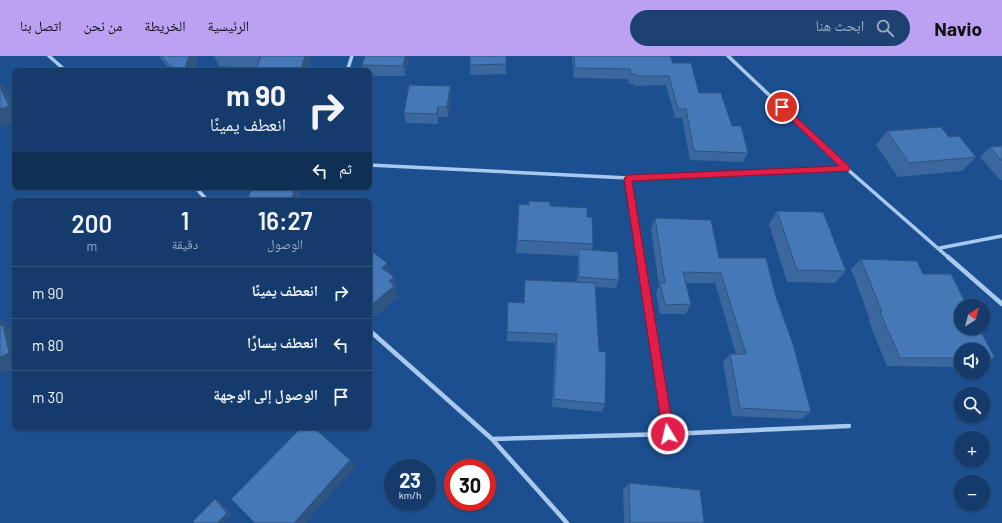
<!DOCTYPE html>
<html lang="ar">
<head>
<meta charset="utf-8">
<style>
  :root { --surface:#143b6b; --page:#1d4271; --text:#f1f3f6; --muted:#9dadc1; --line:#33557e; --accent:#bca0f2 }
  body { margin:0; font-family:Barlow,"Noto Naskh Arabic",sans-serif; background:var(--page); color:var(--text); direction:rtl; height:100vh; display:flex; flex-direction:column; font-size:15px; white-space:nowrap }
  * { box-sizing:border-box; margin:0 }
  p { font-size:13px; color:var(--muted) }
  .icon { flex:none; width:22px; height:22px; fill:none; stroke:currentColor; stroke-width:2; stroke-linecap:round; stroke-linejoin:round }
  .map { position:relative; flex:1; overflow:hidden; direction:ltr }
  .sheet { position:absolute; left:12px; top:142px; width:360px; height:232px; display:flex; flex-direction:column; background:var(--surface); border-radius:8px; box-shadow:0 1px 3px #0004,0 0 0 1px var(--line); direction:rtl }
  .sheet>* { flex:none }
  .guide { position:absolute; left:12px; top:12px; width:360px; height:122px; border-radius:8px; box-shadow:0 1px 3px #0004,0 0 0 1px var(--line); direction:rtl; background:#143b6b; color:var(--text); overflow:hidden }
  .needle { width:26px; rotate:36deg }
  .buttons { position:absolute; left:954px; top:243px; display:grid; gap:8px }
  .buttons a { display:grid; place-items:center; width:36px; height:36px; border-radius:50%; background:var(--surface); box-shadow:0 1px 3px #0004,0 0 0 1px var(--line); font-size:20px }
  .speed { position:absolute; left:384px; top:403px; display:flex; gap:8px; font-size:20px; font-weight:700; text-align:center }
  .speed>* { display:grid; place-content:center; width:52px; height:52px; border-radius:50%; background:var(--surface); box-shadow:0 1px 3px #0004,0 0 0 1px var(--line); line-height:1 }
  .speed small { font-size:10px; font-weight:400 }
  .speed .limit { border:6px solid #d22; background:#fff; color:#111 }
  .pin { position:absolute; display:grid; place-items:center; width:34px; height:34px; color:#fff; margin:-17px; border:2px solid #fff; border-radius:50%; box-shadow:0 1px 4px #0007 }
  .me { position:absolute; width:44px; margin:-22px; rotate:351deg; stroke-linejoin:round; filter:drop-shadow(0 0 3px #0008) }
  .turn { display:flex; align-items:center; gap:14px; height:84px; padding:0 20px; font-size:18px }
  .turn .icon { width:52px; height:52px; stroke-width:2.5 }
  .turn b { display:block; font-size:28px; line-height:34px }
  .then { display:flex; align-items:center; height:38px; padding:0 20px; background:#0003; gap:8px; font-size:15px }
  .eta { display:flex; justify-content:space-evenly; align-items:center; height:68px; text-align:center }
  .eta b { font-size:24px; font-weight:600; line-height:28px }
  ul { padding:0; list-style:none }
  li { display:flex; align-items:center; gap:12px; height:52px; padding:0 20px; border-top:1px solid var(--line) }
  li div { flex:1 }
  li b { display:block; font-size:15px }
  li em { font-style:normal }
  header { display:flex; align-items:center; gap:24px; box-sizing:border-box; height:56px; padding:0 20px; background:var(--accent); color:#111 }
  header strong { font-size:19px }
  nav { display:flex; gap:22px; margin-inline-start:auto; font-size:14px }
  .search { width:280px; height:36px; background:var(--page); display:flex; align-items:center; gap:10px; box-sizing:border-box; padding:0 14px; border-radius:22px; color:var(--muted); font-size:15px }
  .map>svg:first-child { display:block }
  .lines { fill:none; stroke-linecap:round; stroke-linejoin:round }
  .street-far1 { stroke:#a9c9ee; stroke-width:3.5 }
  .street { stroke:#a9c9ee; stroke-width:4.5 }
  .wall { fill:#3a679d }
  .shaded-wall { fill:#305480 }
  .building { fill:#4478b7; stroke:#305480 }
  .route { fill:#e11d48; stroke:#92132f }
</style>
</head>
<body>
<header>
<strong>Navio</strong>
<div class="search"><svg class="icon" aria-label="search" viewBox="0 0 24 24"><circle cx="10" cy="10" r="6"/><path d="M15 15l6 6"/></svg>ابحث هنا</div>
<nav><a>الرئيسية</a><a>الخريطة</a><a>من نحن</a><a>اتصل بنا</a></nav>
</header>
<div class="map">
<svg width="1002" height="467" viewBox="0 0 1002 467">
  <rect width="100%" height="100%" fill="#1b4f8f"/>
  <g class="lines">
    <path class="street-far1" d="M49 0 66 15
      M728 0 846 112 949 202
      M347 15 352 0
      M369 109 628 122 846 112
      M628 122 640 202
      M195 131 208 145
      M940 192 1002 180"/>
    <path class="street" d="M640 201 668 378
      M948 201 1002 248
      M369 274 492 383 567 467
      M492 383 668 378 849 370"/>
  </g>
  <path class="wall" d="M159 0H198L193 15H172L162 4Z
    M214 0H309L311 5 309 13V15H255L257 12 219 10Z
    M365 0H409L405 20H369V15H363L362 9Z
    M572 0H670L673 7 699 37 732 70 748 97 743 106 690 104 682 62H675L666 29 634 30V28H629L628 23 574 22Z
    M506 8V18L470 19V9Z
    M450 30 451 40 448 61H439L438 68 406 67 404 57Z
    M887 75 949 81 976 101 962 115 898 121 876 89Z
    M1002 90V124H1000L980 101 990 91Z
    M519 148 550 150 587 161 593 188 592 194 619 224 616 232 595 231 599 295 605 348 602 356 552 351 555 287 507 285 508 246 524 247 525 224 577 226 578 200 516 197Z
    M777 155 846 215 835 227 787 226 769 168Z
    M655 162 719 202 776 241 811 356 801 363 732 360 723 306 730 298H736L715 227H686L691 248 686 258H660L656 237 659 230 651 173Z
    M369 193 387 207 391 219 394 221 397 233 395 234 398 241 372 263 369 261Z
    M861 203 923 218 995 302 983 309V294H961V311L887 310 869 266 870 264 851 213Z
    M629 427 704 467H624L623 433Z"/>
  <path class="shaded-wall" d="M189 0H198L193 15H184Z
    M305 0H309L311 5 309 13V15H302L301 12Z
    M405 0H409L405 20 403 10Z
    M0 26 9 36 15 49V66L0 72Z
    M450 30 451 40 448 61 447 51Z
    M438 51 439 61 438 68 437 58Z
    M295 131H299L301 136 298 145H291Z
    M387 207 391 219 382 212Z
    M394 221 397 233 395 234 398 241 372 263 369 255V251L389 225Z
    M0 263 7 267 8 272 15 277V312L0 319Z
    M350 404 356 410 306 467H294Z
    M215 443 220 445 232 459 223 467H217Z"/>
  <path class="building" d="M161 0H189L184 15H176Z
    M261 0H305L301 12H308L307 15H255Z
    M365 0H405L403 10 362 9Z
    M470 0H506V8L470 9Z
    M574 0H670L673 7H691L699 37H721L732 70H741L748 97 694 95 686 53H678L669 20H636V18H631L630 13 575 12Z
    M409 29 450 30 447 51H438L437 58 404 57Z
    M0 31 9 50 0 53Z
    M941 71 949 81 959 80 976 101 909 107 887 75Z
    M1002 90V105L990 91Z
    M252 131H295L291 145H247Z
    M529 145 550 146V150L587 152V161H592L593 188 517 184 519 148 529 149Z
    M777 155 823 156 846 215 797 214Z
    M655 162 711 164 719 202H766L776 241 793 288 811 356 740 352 730 298H746L721 217 683 216 691 248 665 249 660 227H665Z
    M369 193 387 207 382 212 394 221 389 225 394 230 369 251Z
    M579 193 618 196 619 224 579 221Z
    M861 203 917 205 923 218H951L967 250H961V272H979L995 302H983V294H961V302H900L880 256H882Z
    M525 224 595 227 599 295 606 296 605 348 554 343 557 278 507 276 508 246 524 247Z
    M3 269 9 297 0 301V270Z
    M302 371H313L350 404 294 467H255L231 443Z
    M629 427 700 434 704 467H630Z
    M215 443 227 457 217 467H194L193 465Z"/>
  <path class="route" d="M782 48 849 110V115L632 125 674 378 672 382 668 383 665 382 663 378 624 122 628 119 839 110 780 53V49Z"/>
</svg>
<div class="buttons">
<a><svg class="needle" viewBox="-14 -14 28 28"><path d="M0-13l5 13h-10z" fill="#e53935"/><path d="M0 13l5-13h-10z" fill="#9dadc1"/></svg></a>
<a><svg class="icon" aria-label="sound" viewBox="0 0 24 24"><path d="M4 9h4l5-4v14l-5-4H4zM17 9q2 3 0 6"/></svg></a>
<a><svg class="icon" aria-label="search" viewBox="0 0 24 24"><circle cx="10" cy="10" r="6"/><path d="M15 15l6 6"/></svg></a>
<a>+</a>
<a>−</a>
</div>
<div class="speed"><div>23<small>km/h</small></div><div class="limit">30</div></div>
<div class="pin" style="left:782px;top:51px;background:#d93025"><svg class="icon" aria-label="arrive" viewBox="0 0 24 24"><path d="M6 21V4h12l-3 4 3 4H6"/></svg></div>
<svg class="me" style="left:668px;top:378px" viewBox="-20 -20 40 40"><circle r="17" fill="#e11d48" stroke="#fff" stroke-width="3"/><path d="M0-11L8 9 0 5-8 9z" fill="#fff"/></svg>
<div class="guide">
<div class="turn"><svg class="icon" aria-label="right" viewBox="0 0 24 24"><path d="M7 20v-9h11M14 6l5 5-5 5"/></svg><div><b>90 m</b>انعطف يمينًا</div></div>
<div class="then">ثم<svg class="icon" aria-label="left" viewBox="0 0 24 24"><path d="M17 20v-9H6M10 6l-5 5 5 5"/></svg></div>
</div>
<section class="sheet">
<div class="eta">
<div><b>16:27</b><p>الوصول</p></div>
<div><b>1</b><p>دقيقة</p></div>
<div><b>200</b><p>m</p></div>
</div>
<ul>
<li><svg class="icon" aria-label="right" viewBox="0 0 24 24"><path d="M7 20v-9h11M14 6l5 5-5 5"/></svg><div><b>انعطف يمينًا</b></div><em>90 m</em></li>
<li><svg class="icon" aria-label="left" viewBox="0 0 24 24"><path d="M17 20v-9H6M10 6l-5 5 5 5"/></svg><div><b>انعطف يسارًا</b></div><em>80 m</em></li>
<li><svg class="icon" aria-label="arrive" viewBox="0 0 24 24"><path d="M6 21V4h12l-3 4 3 4H6"/></svg><div><b>الوصول إلى الوجهة</b></div><em>30 m</em></li>
</ul>
</section>
</div>
</body>
</html>
